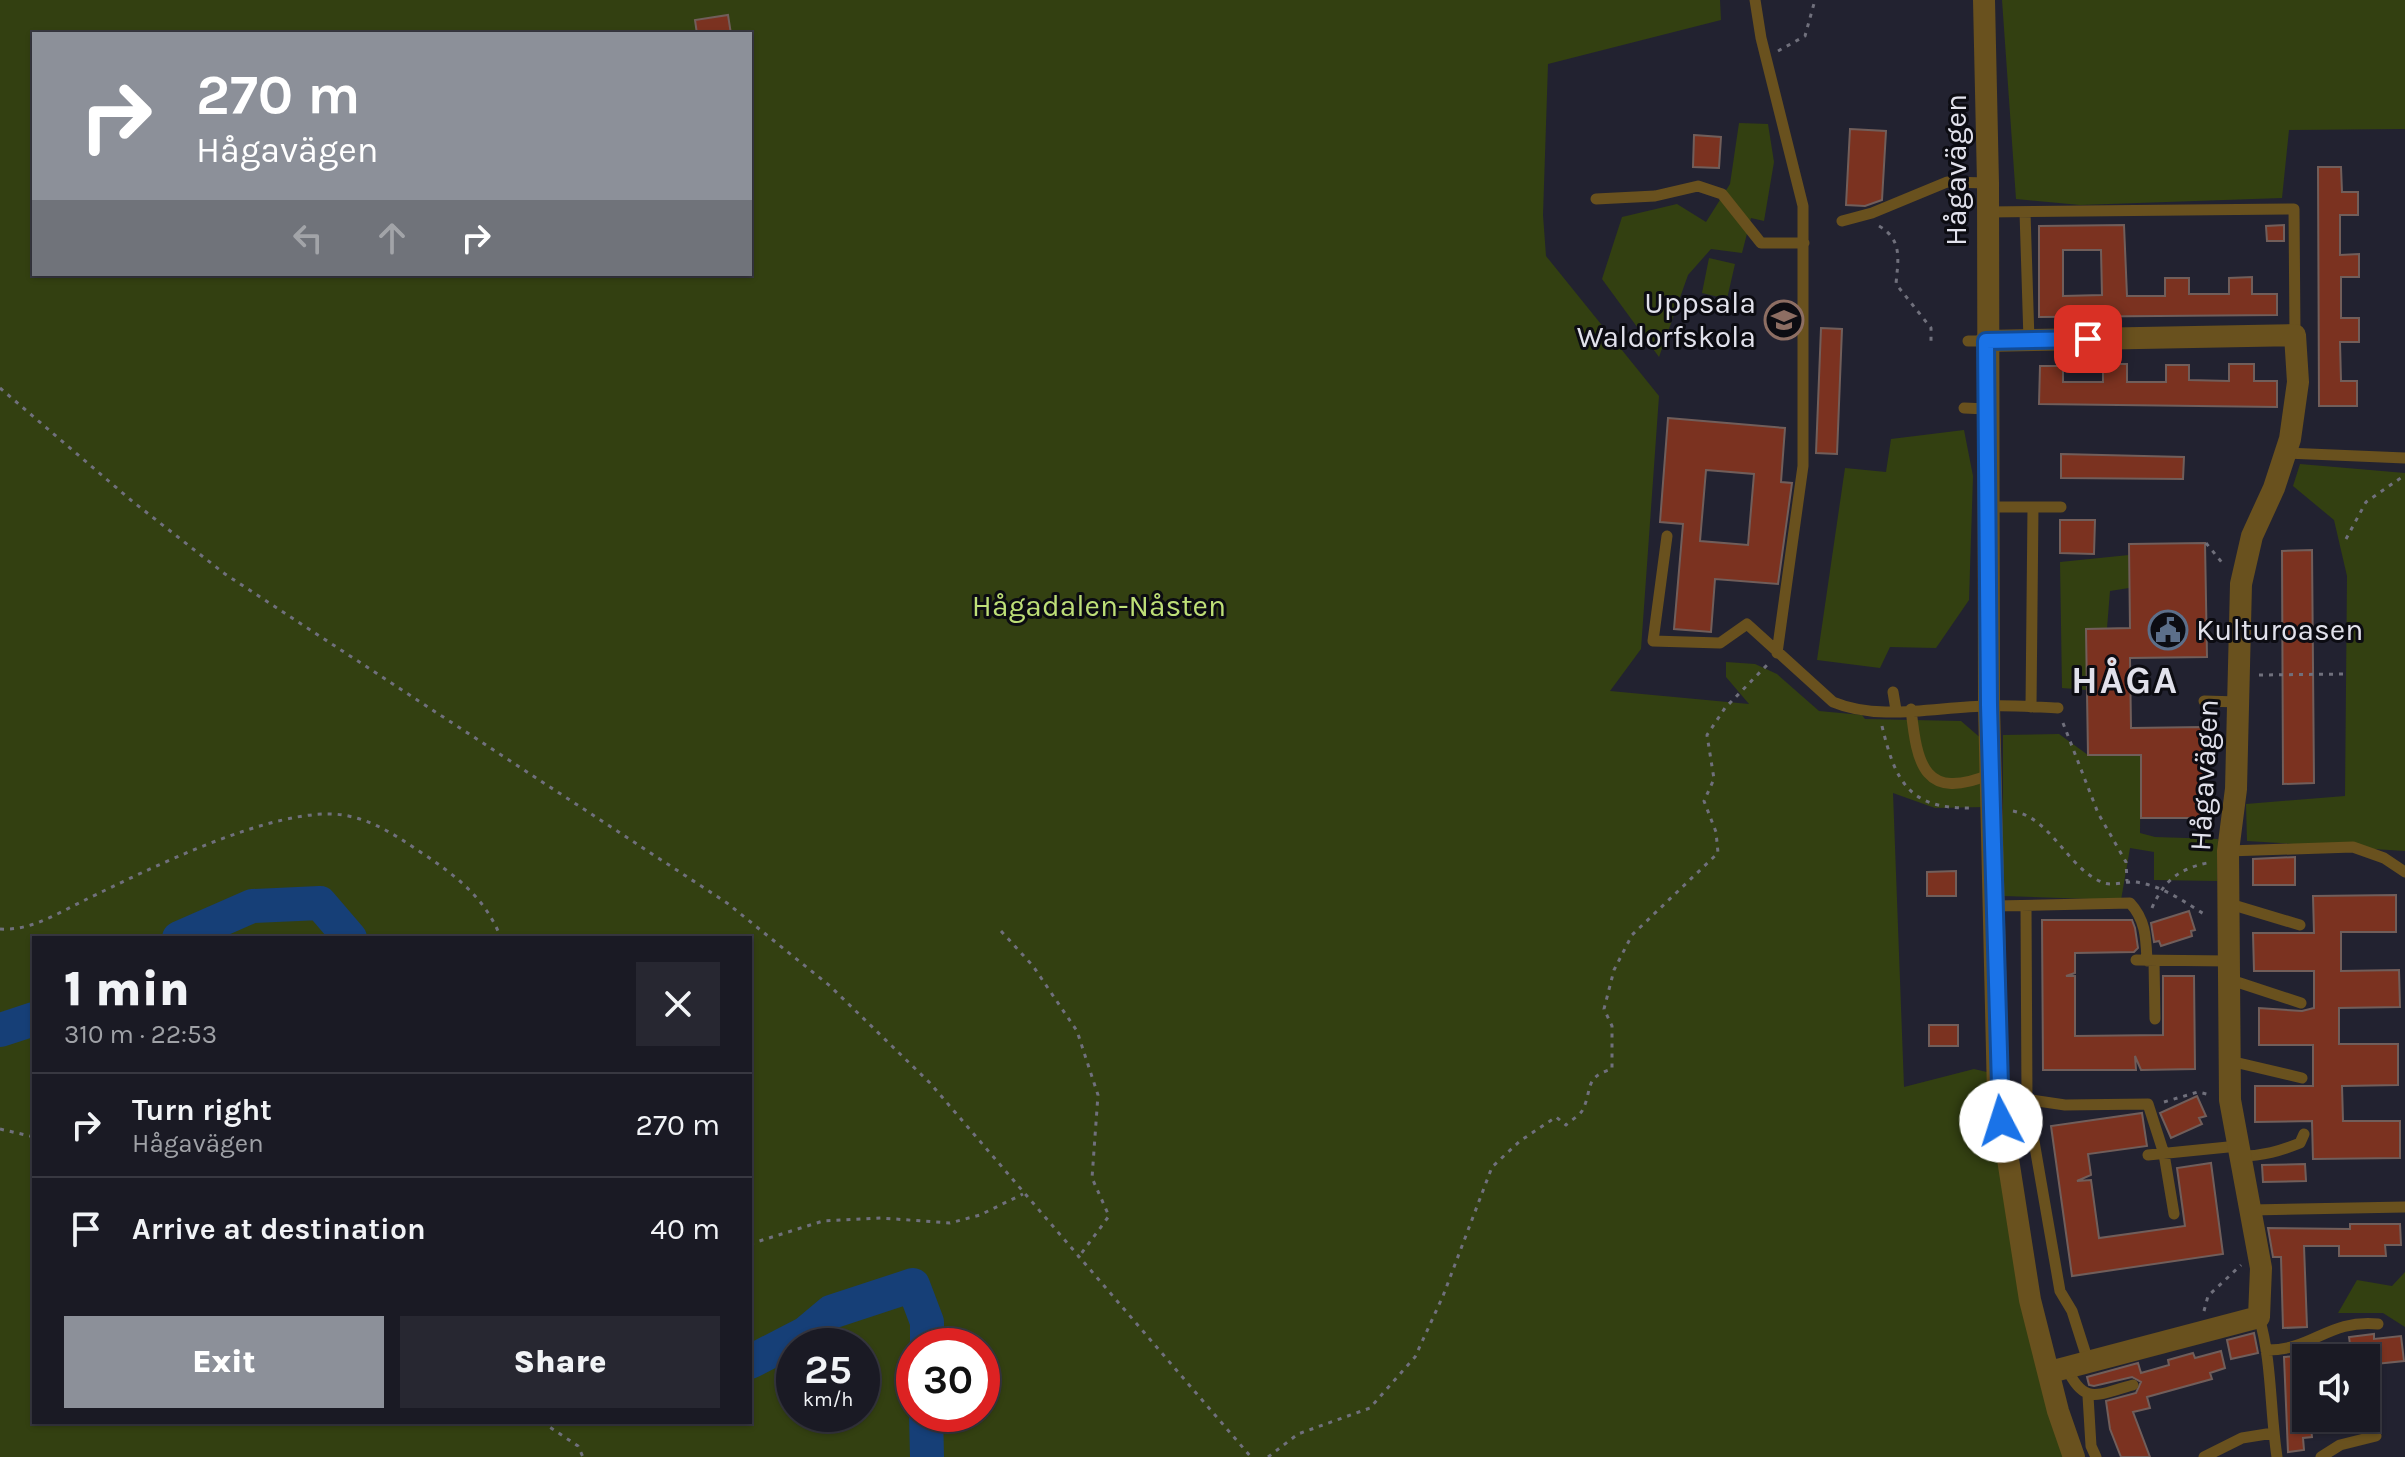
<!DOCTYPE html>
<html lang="en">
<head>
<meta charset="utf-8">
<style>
  :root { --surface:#1a1a24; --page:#272731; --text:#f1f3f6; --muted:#9fa1a6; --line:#383841; --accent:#8c9099 }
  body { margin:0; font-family:Karla,sans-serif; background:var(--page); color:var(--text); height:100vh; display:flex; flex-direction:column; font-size:30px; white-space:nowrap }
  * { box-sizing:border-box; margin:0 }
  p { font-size:26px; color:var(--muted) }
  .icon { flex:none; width:44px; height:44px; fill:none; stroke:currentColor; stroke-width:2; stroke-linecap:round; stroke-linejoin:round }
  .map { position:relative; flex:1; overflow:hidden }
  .side { position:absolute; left:32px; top:936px; width:720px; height:488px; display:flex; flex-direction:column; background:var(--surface); border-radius:0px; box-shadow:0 2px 6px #0004,0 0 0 2px var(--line) }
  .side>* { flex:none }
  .top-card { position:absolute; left:32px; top:32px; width:720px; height:244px; border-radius:0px; box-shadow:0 2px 6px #0004,0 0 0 2px var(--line); background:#8c9099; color:#fff; overflow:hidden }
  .fabs { position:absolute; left:2292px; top:1344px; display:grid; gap:16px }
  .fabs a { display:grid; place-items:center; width:88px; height:88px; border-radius:0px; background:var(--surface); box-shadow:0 2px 6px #0004,0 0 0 2px var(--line); font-size:40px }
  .speed { position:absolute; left:776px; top:1328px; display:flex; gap:16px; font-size:40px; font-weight:700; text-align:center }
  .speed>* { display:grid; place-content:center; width:104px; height:104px; border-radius:50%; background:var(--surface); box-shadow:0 2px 6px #0004,0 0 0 2px var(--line); line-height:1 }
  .speed small { font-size:20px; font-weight:400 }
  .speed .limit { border:12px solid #d22; background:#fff; color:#111 }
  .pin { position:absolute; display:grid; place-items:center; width:68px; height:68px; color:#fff; margin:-34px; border-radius:16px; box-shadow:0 4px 12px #0006 }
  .me { position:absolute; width:88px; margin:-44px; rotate:355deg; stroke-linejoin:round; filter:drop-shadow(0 0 6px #0008) }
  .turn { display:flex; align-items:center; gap:28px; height:168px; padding:0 32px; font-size:36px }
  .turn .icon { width:104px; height:104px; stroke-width:2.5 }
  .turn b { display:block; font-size:56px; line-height:68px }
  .lanes { display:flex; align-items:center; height:76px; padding:0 32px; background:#0003; justify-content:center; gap:40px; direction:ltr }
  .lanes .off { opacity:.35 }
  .round { display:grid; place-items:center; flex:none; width:84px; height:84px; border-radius:0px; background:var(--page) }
  .summary { display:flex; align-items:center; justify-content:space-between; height:136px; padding:0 32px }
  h1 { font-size:48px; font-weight:800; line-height:60px }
  .button { display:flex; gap:16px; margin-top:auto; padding:16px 32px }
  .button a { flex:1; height:92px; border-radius:0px; background:var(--accent); color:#fff; font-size:32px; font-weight:800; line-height:92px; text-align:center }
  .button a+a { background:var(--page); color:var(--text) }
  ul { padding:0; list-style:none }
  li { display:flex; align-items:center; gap:24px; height:104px; padding:0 32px; border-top:2px solid var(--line) }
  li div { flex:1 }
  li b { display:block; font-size:30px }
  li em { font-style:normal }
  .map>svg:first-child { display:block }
  .green { fill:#334011; fill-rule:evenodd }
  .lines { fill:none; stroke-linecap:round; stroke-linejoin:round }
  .river { stroke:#163f77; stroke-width:34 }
  .building { fill:#7b3220; stroke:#715e5a; stroke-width:2; fill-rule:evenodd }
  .path { stroke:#70707c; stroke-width:3; stroke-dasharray:4 6; stroke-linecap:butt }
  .lane { stroke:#69511e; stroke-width:11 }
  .street { stroke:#69511e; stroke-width:22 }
  .route-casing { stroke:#114b97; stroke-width:20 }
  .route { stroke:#1a73e8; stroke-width:14 }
  .labels { text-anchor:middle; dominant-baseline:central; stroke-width:6; stroke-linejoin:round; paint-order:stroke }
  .street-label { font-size:30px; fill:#e1e1eb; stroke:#0c0c12 }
  .poi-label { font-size:30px; fill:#e1e1eb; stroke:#0c0c12; text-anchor:end }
  .park-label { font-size:30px; fill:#bedf77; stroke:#0c0c12 }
  .district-label { font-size:38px; font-weight:bold; letter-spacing:2px; fill:#e1e1eb; stroke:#0c0c12 }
</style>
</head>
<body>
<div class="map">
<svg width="2405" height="1457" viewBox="0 0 2405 1457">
  <rect width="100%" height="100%" fill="#222230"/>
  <path class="green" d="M0 0H1720L1721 20 1548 64 1543 215 1546 256 1659 396 1641 649 1610 691 1749 704 1726 677V662L1755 664 1777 674 1819 711 1862 715 1865 719 1961 721 1983 740 1986 807 1935 808 1893 793 1904 1087 1974 1069 2004 1076 2054 1391 2079 1457H0ZM34 34H750V274H34ZM34 938H750V1422H34ZM794 1346H862V1414H794ZM914 1346H982V1414H914Z
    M2002 0H2405V129L2289 130 2282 198 2080 205 2016 199Z
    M1739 123 1768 124 1774 162 1764 221 1751 218 1742 253 1711 249 1688 275 1659 357 1602 279 1622 217 1677 204 1706 222 1730 184Z
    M1709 258 1735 264 1727 299 1702 293Z
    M1964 430 1973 476 1969 600 1936 648 1890 647 1880 668 1817 660 1845 468 1886 472 1891 439Z
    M2300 464 2405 473V851L2247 841 2246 804 2345 796 2347 576 2334 520 2293 486Z
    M2129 555V588L2110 591 2107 628 2086 629 2087 690 2062 688 2060 562Z
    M2059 734 2088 755H2141L2140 833 2155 837 2218 839 2217 881 2154 880V852L2130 848 2121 900 2003 896V735Z
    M2405 1272V1327L2383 1313H2338L2357 1280 2392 1286Z"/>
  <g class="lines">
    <path class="river" d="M179 938 252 906 320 903 350 938
      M0 1030 34 1019
      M750 1362 806 1333 831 1312 913 1285 927 1322V1346
      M926 1414 927 1457"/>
  </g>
  <path class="building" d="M728 15 731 34H697L695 20Z
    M1850 129 1886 131 1882 200 1865 206 1846 205Z
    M1694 135 1721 137 1719 168 1693 167Z
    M2318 167H2341L2342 192H2358V215H2340V255L2359 254V277H2341V318H2359V342H2340L2341 381H2357V406H2319Z
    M2124 225 2127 296H2165V278H2189V294H2229V278L2252 277V294H2277V315L2039 317V226ZM2063 250H2101L2102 295 2063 296Z
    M2284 225V241H2267L2266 226Z
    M1821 328 1842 329 1837 454 1816 453Z
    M2103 364H2127V382H2166V365H2189V380L2229 381V364H2254V381H2277V407L2039 404 2040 366H2063V382H2103Z
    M1668 418 1785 428 1781 482 1792 483 1778 584 1715 579 1711 632 1674 629 1683 524 1660 522ZM1706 470 1754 474 1748 545 1700 541Z
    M2061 454 2184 457 2183 479 2061 478Z
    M2060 520H2095L2094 554 2060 553Z
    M2205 543 2207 657 2130 658 2131 728 2204 727 2205 818H2141V755H2088L2086 629 2130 628 2129 544Z
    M2312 550 2314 783 2283 784 2282 551Z
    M2295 857V885H2253V859Z
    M1956 871V896H1927V872Z
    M2396 895V932H2341V971L2399 970 2400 1007 2339 1008V1044H2398V1085L2342 1086 2343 1121H2400V1158L2313 1159 2312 1121 2255 1122V1086H2313V1045H2259V1008L2302 1011 2314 1008V971H2254L2253 933H2314L2313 896Z
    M2189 911 2195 930 2191 931 2192 936 2161 946 2159 941 2154 942 2151 923Z
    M2042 920H2132L2135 928 2138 948 2134 952 2075 953V973L2066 976H2075V1036L2163 1035V976H2194L2195 1069 2141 1070 2135 1056 2136 1070H2043Z
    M1929 1025H1958V1046H1929Z
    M2197 1096 2206 1116 2199 1118 2202 1124 2171 1138 2160 1113Z
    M2142 1113 2147 1146 2088 1154 2091 1175 2077 1181 2091 1180 2099 1238 2185 1226 2177 1168 2211 1163 2223 1254 2072 1276 2051 1126Z
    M2305 1164 2306 1181 2263 1182 2262 1165Z
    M2350 1224H2400L2401 1245H2385L2386 1256H2339V1246H2304L2307 1327 2283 1328 2281 1257H2273L2268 1228 2350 1229Z
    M2254 1333 2258 1353 2231 1359 2227 1340Z
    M2374 1334V1339L2401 1336 2404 1361 2366 1365V1358H2318L2317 1347 2350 1344 2349 1337Z
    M2221 1351 2225 1368 2210 1373 2212 1379 2147 1397 2150 1408 2133 1412 2150 1457H2121L2110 1429 2106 1401 2136 1393 2141 1382 2132 1377 2094 1386 2089 1385 2087 1377 2138 1363 2141 1373 2169 1365 2168 1360 2193 1353 2195 1358Z
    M2298 1356 2300 1391 2306 1390V1418H2310L2312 1437 2303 1438 2304 1450 2288 1452 2284 1357Z"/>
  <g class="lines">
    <path class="path" d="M1778 51 1805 36 1815 0
      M1879 226C1903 240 1898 260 1896 284L1931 328V342
      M0 388 132 501 225 574 727 903 830 986 930 1083 1251 1457
      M2346 539 2366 502 2405 475
      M2206 543 2224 565
      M2259 675 2344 674
      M2063 723 2098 813 2126 862 2127 881
      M1882 726C1895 780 1908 809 1970 808
      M2013 811C2053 819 2067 869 2104 883 2113 886 2126 881 2135 882 2161 885 2185 902 2207 916
      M2152 908C2163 882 2178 869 2207 863
      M0 929C31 931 58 913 85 900 147 870 276 805 343 815 373 820 395 835 419 851 455 875 485 897 501 938
      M1001 931 1033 966 1077 1031 1098 1095 1092 1178 1109 1216 1078 1258
      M2164 1102 2198 1092 2211 1095
      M0 1129 34 1137
      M750 1244 823 1221 881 1218 950 1223 980 1215 1023 1194
      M2204 1311 2208 1296 2241 1265
      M542 1422 578 1446 583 1457
      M1268 1457 1298 1434 1370 1408 1415 1357 1443 1296 1492 1167 1520 1141 1556 1117 1566 1125C1570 1121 1579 1116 1582 1111 1593 1091 1583 1077 1612 1069V1026L1604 1009 1614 970 1632 935 1718 853 1716 832 1704 801 1714 779 1707 735 1725 708 1767 665"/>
    <path class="lane" d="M1755 0 1761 38 1803 206V466L1777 653
      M1596 199 1655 196 1698 186 1722 194 1761 243H1804
      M1987 212 2294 209 2295 335
      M2025 212 2029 340
      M1842 221 1872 213 1947 182 1988 183
      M1968 341H1986
      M1964 408 1987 409
      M2285 453 2405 458
      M1988 507H2061
      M1667 536 1653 641 1720 643 1747 624 1833 702C1880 722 1940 706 1989 706 2012 705 2035 707 2058 708
      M1893 692 1896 710
      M2204 701 2239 702
      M2031 707 2033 507
      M1911 709C1917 765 1924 802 1991 774
      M2228 851 2353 847 2384 858 2405 872
      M2230 904 2300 925
      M1995 906 2130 903C2146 920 2146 939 2147 961
      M2026 906 2027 1101 2060 1291 2072 1311 2088 1361
      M2136 960 2230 961
      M2154 961 2155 1019
      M2231 980 2301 1003
      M2230 1061 2302 1078
      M1998 1095 2065 1105 2148 1104 2164 1154 2174 1214
      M2148 1155 2238 1146
      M2241 1156C2263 1156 2280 1151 2300 1143L2304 1134
      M2251 1210 2405 1207
      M2259 1317C2272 1361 2270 1411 2277 1457
      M2266 1350C2312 1351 2328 1319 2378 1324
      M2066 1367C2085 1407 2097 1394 2133 1385
      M2088 1396 2091 1446 2096 1457
      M2204 1457 2242 1438 2273 1433
      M2321 1457 2340 1445 2376 1436"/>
    <path class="street" d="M1984 0 1988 183 1989 705 1998 1095 2030 1300 2058 1411 2074 1457
      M1986 341 2295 335 2298 382 2290 439 2274 488 2252 536 2241 584 2236 789 2228 851 2230 1100 2261 1268 2259 1317 2050 1372"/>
  </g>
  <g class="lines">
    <defs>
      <path id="route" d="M2001 1121 1989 705 1986 341 2088 339"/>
    </defs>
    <use href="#route" class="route-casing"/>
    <use href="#route" class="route"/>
  </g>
  <defs>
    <symbol id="school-ring" viewBox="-11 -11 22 22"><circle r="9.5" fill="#0c0c12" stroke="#8d6e63" stroke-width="1.5"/><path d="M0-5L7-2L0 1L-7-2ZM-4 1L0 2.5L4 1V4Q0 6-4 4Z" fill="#8d6e63"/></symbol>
    <symbol id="civic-ring" viewBox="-11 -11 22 22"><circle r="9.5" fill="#0c0c12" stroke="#5c6f8a" stroke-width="1.5"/><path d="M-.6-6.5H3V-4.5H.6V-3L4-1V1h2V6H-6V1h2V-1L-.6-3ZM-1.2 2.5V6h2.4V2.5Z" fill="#5c6f8a"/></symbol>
  </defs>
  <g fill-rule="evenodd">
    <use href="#school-ring" x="1762" y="298" width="44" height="44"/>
    <use href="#civic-ring" x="2146" y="608" width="44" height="44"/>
  </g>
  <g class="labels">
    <g class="street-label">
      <text transform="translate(1956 170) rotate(-90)">Hågavägen</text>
      <text transform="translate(2204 775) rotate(-87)">Hågavägen</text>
    </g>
    <g class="poi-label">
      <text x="1756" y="303">Uppsala<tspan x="1756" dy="34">Waldorfskola</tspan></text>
      <text x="2196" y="630" text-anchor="start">Kulturoasen</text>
    </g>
    <g class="park-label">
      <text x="1099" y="606">Hågadalen-Nåsten</text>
    </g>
    <g class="district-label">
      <text x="2125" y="680">HÅGA</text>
    </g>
  </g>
</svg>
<div class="fabs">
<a><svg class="icon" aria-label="sound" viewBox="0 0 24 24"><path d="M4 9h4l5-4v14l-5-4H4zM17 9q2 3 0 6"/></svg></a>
</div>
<div class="speed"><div>25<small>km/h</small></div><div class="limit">30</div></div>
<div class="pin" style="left:2088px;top:339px;background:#d93025"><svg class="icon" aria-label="arrive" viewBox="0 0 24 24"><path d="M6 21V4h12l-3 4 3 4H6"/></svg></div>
<svg class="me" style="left:2001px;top:1121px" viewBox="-20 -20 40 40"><circle r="19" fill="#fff"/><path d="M0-13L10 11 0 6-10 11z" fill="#1a73e8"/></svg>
<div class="top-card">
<div class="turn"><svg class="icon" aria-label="right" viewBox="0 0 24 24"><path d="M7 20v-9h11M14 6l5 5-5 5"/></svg><div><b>270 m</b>Hågavägen</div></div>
<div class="lanes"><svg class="icon off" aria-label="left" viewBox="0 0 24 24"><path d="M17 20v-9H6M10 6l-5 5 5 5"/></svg><svg class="icon off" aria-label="ahead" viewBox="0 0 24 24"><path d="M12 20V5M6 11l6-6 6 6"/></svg><svg class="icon" aria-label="right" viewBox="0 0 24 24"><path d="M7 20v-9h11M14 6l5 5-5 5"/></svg></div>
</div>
<section class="side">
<div class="summary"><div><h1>1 min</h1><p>310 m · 22:53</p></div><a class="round"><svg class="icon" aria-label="close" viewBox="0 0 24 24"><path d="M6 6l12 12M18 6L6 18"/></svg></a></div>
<ul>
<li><svg class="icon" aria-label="right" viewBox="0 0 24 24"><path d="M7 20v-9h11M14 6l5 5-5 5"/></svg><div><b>Turn right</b><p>Hågavägen</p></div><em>270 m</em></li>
<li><svg class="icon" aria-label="arrive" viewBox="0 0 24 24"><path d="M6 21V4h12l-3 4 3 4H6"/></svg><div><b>Arrive at destination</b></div><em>40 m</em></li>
</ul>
<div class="button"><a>Exit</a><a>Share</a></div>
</section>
</div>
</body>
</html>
